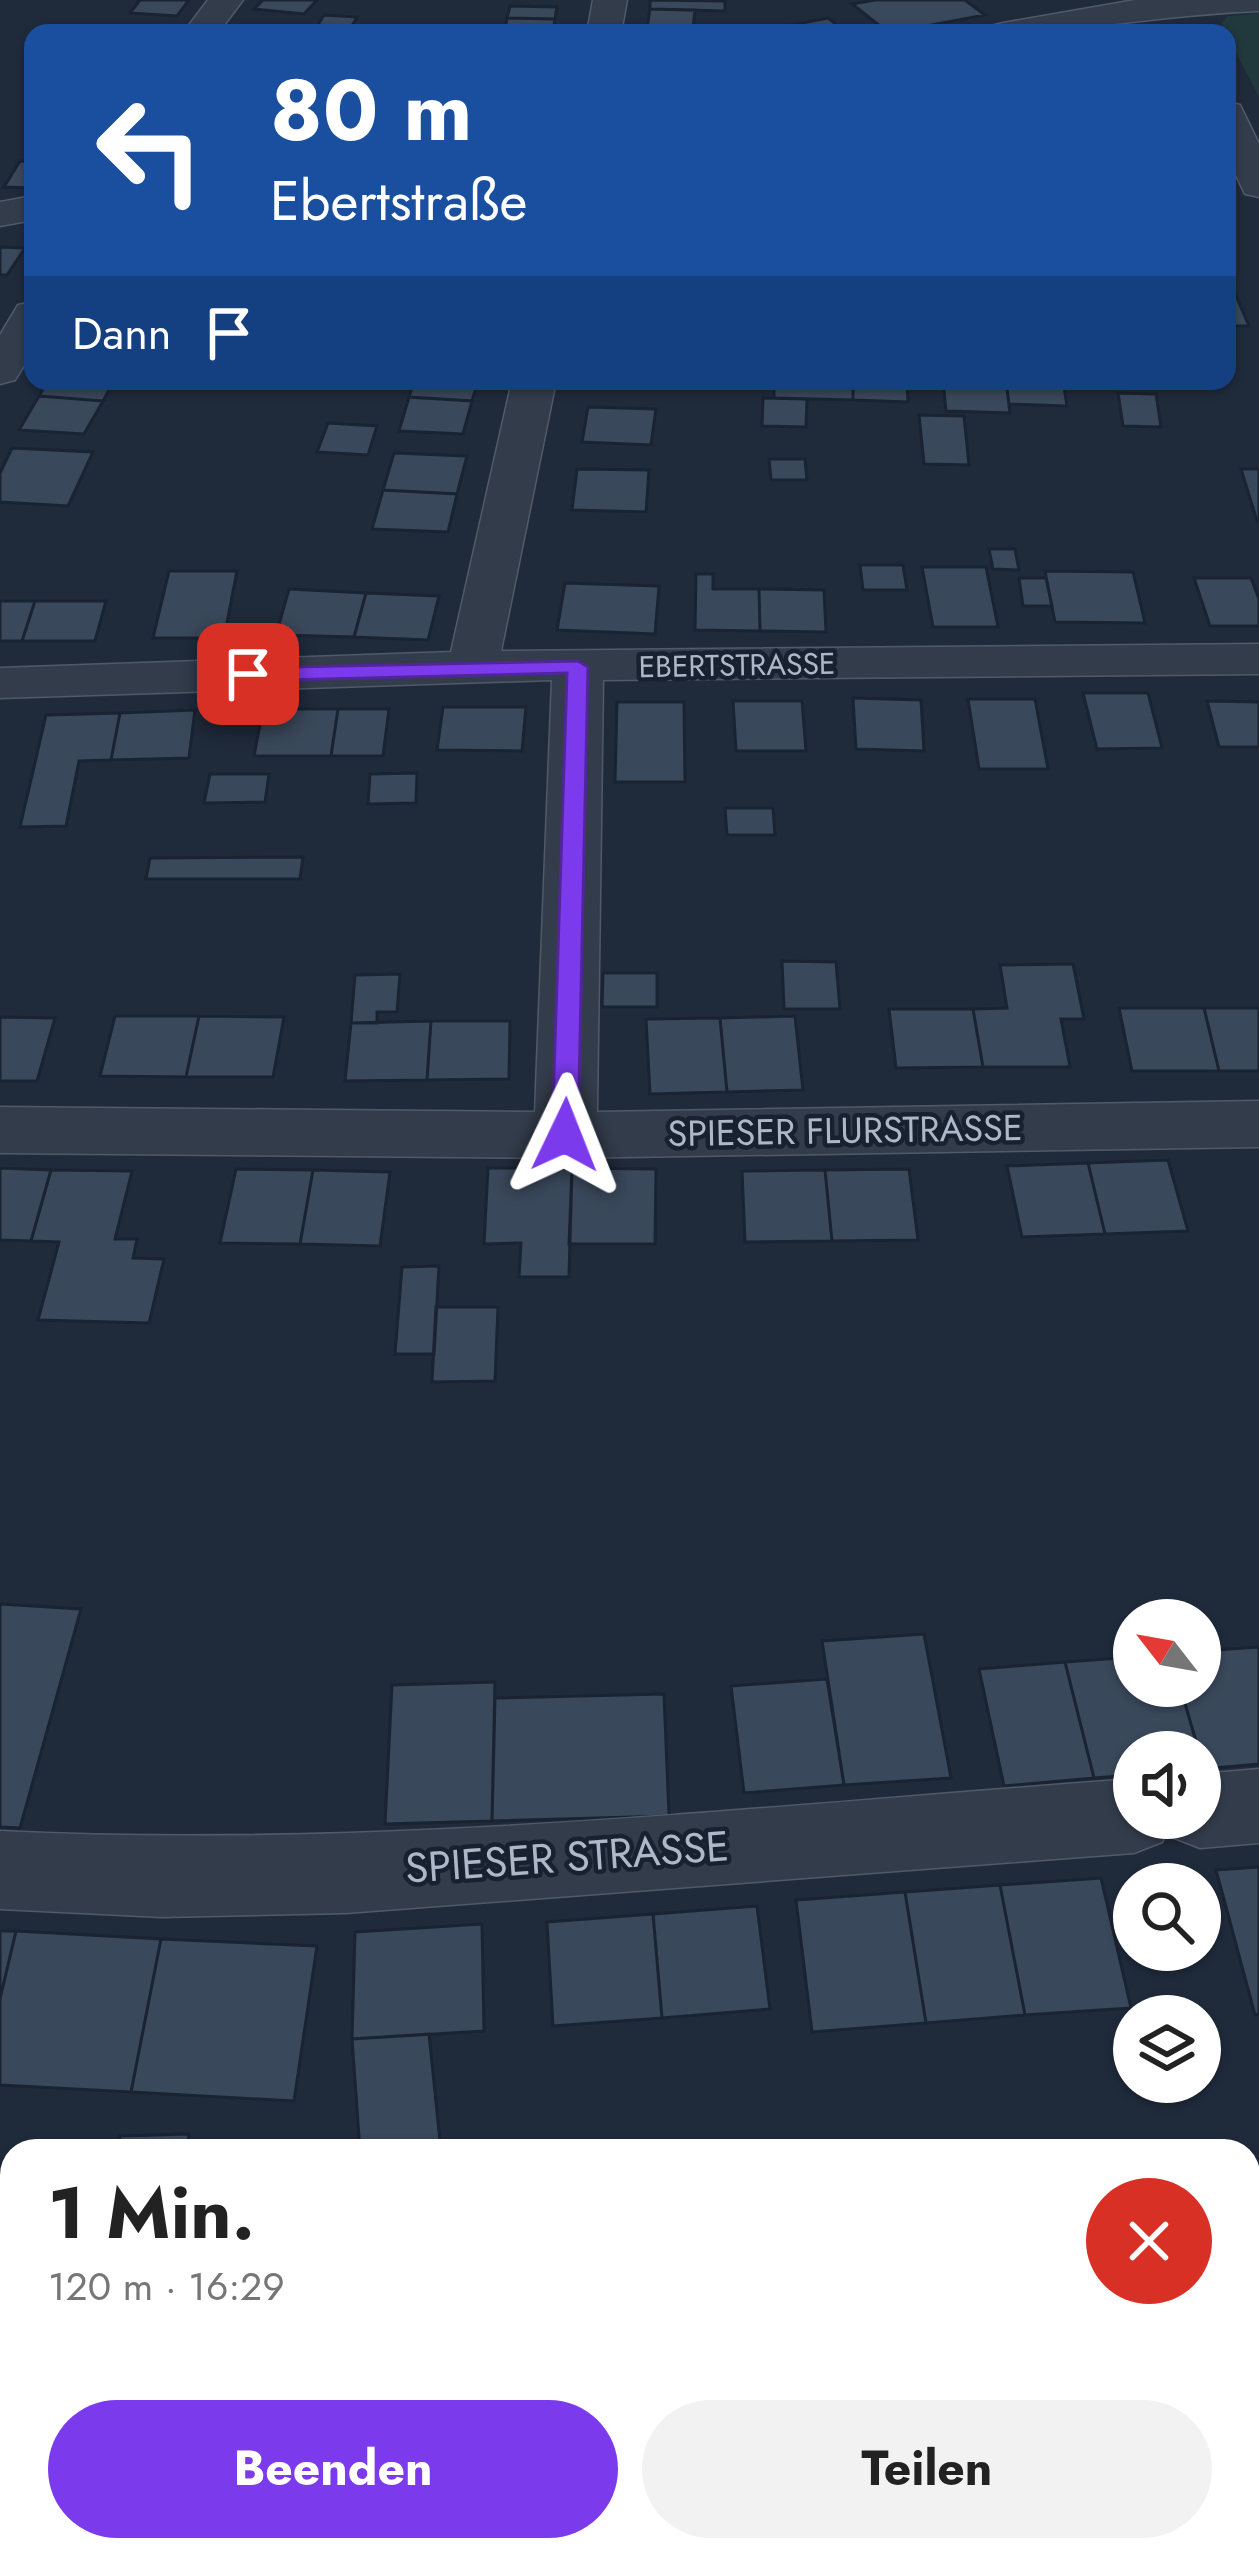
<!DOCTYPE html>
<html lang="de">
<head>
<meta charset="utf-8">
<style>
  :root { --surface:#fff; --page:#f2f2f2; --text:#222; --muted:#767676; --accent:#7c3aed }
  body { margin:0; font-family:Jost,sans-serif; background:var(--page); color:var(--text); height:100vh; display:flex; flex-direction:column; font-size:45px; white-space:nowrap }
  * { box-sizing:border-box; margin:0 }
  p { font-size:39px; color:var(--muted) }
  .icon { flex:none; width:66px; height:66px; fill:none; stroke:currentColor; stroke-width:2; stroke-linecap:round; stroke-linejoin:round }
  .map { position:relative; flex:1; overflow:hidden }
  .sheet { position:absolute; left:0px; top:2139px; width:1260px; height:423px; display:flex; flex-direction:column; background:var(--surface); border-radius:36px 36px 0 0; box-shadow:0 3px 9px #0004 }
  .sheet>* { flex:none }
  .hud { position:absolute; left:24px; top:24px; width:1212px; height:366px; border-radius:24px; box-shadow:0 3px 9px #0004; background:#1a4fa0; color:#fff; overflow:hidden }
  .needle { width:78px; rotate:301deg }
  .tools { position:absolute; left:1113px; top:1599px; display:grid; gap:24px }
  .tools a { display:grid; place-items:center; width:108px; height:108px; border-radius:50%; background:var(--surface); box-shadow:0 3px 9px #0004; font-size:60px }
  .pin { position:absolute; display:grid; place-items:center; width:102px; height:102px; color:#fff; margin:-51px; border-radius:24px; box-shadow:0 6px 18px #0006 }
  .me { position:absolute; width:132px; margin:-66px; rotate:2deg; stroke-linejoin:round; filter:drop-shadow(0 0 9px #0008) }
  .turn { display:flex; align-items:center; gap:42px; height:252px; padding:0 48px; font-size:54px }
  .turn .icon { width:156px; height:156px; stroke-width:2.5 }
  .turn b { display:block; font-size:84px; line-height:102px }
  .then { display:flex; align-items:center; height:114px; padding:0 48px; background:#0003; gap:24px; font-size:45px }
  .round { display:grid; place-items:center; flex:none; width:126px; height:126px; border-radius:63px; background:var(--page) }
  .headline { display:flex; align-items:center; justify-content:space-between; height:204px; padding:0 48px }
  h1 { font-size:72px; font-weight:700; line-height:90px }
  .cta { display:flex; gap:24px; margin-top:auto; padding:24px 48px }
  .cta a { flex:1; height:138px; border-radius:72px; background:var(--accent); color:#fff; font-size:48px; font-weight:700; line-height:138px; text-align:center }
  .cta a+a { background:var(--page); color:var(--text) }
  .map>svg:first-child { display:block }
  .green { fill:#21383c }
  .building { fill:#3a485b; stroke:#1a2332; stroke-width:3 }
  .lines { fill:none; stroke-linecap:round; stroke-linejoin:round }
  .minor-casing { stroke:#505a69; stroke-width:3 }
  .minor { fill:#333c4b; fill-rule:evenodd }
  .route { fill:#7c3aed; stroke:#51269a; stroke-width:3 }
  .labels { text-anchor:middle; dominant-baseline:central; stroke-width:9; stroke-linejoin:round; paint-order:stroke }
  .far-street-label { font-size:30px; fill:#adb7c8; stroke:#182130 }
  .street-label { font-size:36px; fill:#adb7c8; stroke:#182130 }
  .near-street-label { font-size:42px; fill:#adb7c8; stroke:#182130 }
</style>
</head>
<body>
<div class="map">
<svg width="1259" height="2560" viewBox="0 0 1259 2560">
  <rect width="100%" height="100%" fill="#1f2a3b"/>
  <path class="green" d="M1259 13V97L1221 24 1228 16Z"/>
  <path class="building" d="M140 0H189L177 16 130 13Z
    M263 0H317L304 14 254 9Z
    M650 0 725 1V11L650 9Z
    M875 0H965L985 15 889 33 852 4Z
    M510 6 557 7 555 19 507 18Z
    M650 9 695 10 693 29 647 28Z
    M324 15 357 17 348 33H313Z
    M507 18 555 19 553 31 505 30Z
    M828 18 848 33H795L786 26Z
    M20 161 33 162V188L4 187Z
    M0 247 25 248 7 275H0Z
    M1227 277H1228L1249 326H1227Z
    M48 381H114L103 401 39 396Z
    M414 381H478L472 401 409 397Z
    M591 381H657L656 388 590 385Z
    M774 381H853V400L774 398Z
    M853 381H907L908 402 853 400Z
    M943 381H1006L1010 413 946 411Z
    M1006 381H1063L1067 406 1009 404Z
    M1118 393 1156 394 1161 427 1123 426Z
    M39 396 103 401 84 434 19 430Z
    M409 397 472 401 463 434 399 431Z
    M763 398 807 399 806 427 762 426Z
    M588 407 656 409 651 445 582 442Z
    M919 415 964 416 969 465 924 464Z
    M328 423 377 426 368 455 317 452Z
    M12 448 93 452 68 506 0 502V473Z
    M394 453 467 456 457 494 383 490Z
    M769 459H805L807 480H771Z
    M577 469 649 470 646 512 572 510Z
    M1241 469H1259V521H1257Z
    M383 490 457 494 448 532 372 529Z
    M989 549H1015L1019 570 993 569Z
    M860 565H903L907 590H863Z
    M922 567H986L998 627H933Z
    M169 571H237L224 638H153Z
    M1045 571 1133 572 1145 623 1055 622Z
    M696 574H713V589H759L760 631 695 630Z
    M1019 578H1046L1052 606H1023Z
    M1194 578H1251L1259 599V626H1210Z
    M565 583 659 586 655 634 557 630Z
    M289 589 366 593 354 637 276 635Z
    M759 589 824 590 826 632 760 631Z
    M366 593 439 596 428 640 354 637Z
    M0 601H35L22 641H0Z
    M35 601H106L95 641H22Z
    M1083 693H1148L1162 748 1097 749Z
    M853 698 921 700 924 751 856 749Z
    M968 699H1035L1048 769H979Z
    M733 701H802L806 751H736Z
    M1207 701 1259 702V747H1219Z
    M617 702H684L685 782H615Z
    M443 707H526L522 751 437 750Z
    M263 709H338L331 756H254Z
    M338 709H389L383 756H331Z
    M195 710 189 758 111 760 120 713Z
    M120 713 111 760 79 761 66 826 20 827 46 715Z
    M417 773 416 803 368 804 370 774Z
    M210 774H269L265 802 204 803Z
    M725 808H773L775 835H727Z
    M303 857 300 879H146L150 858Z
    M782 961 836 962 840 1009H784Z
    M1073 964 1084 1019H1061L1070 1067H983L973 1009 1007 1008 1000 965Z
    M603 973H657V1007H602Z
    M400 974 397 1012H377V1023H351L355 975Z
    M1119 1008H1204L1219 1071H1132Z
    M1204 1008H1259V1071H1219Z
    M889 1009H973L983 1067 896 1068Z
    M115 1016H199L186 1077 100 1076Z
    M199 1016 284 1017 273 1077H186Z
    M795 1016 803 1090 727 1092 720 1018Z
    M0 1017 55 1018 37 1081H0Z
    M720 1018 727 1092 650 1094 646 1019Z
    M431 1021H510L509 1079 427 1080Z
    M431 1021 427 1080 345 1081 351 1023Z
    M1168 1160 1188 1231 1105 1234 1088 1163Z
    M1088 1163 1105 1234 1022 1237 1007 1166Z
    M0 1168 51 1170 31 1241 0 1240Z
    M488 1168H572L569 1277H519L521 1243 484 1244Z
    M572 1168 656 1169 655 1244H569Z
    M236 1169 313 1170 300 1244 220 1243Z
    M909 1169 918 1240 832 1241 825 1170Z
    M51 1170 132 1171 115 1239H137L133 1258 164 1259 149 1323 38 1320 59 1242 31 1241Z
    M313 1170 390 1172 380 1246 300 1244Z
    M825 1170 832 1241 745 1242 742 1171Z
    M439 1266 434 1354H395L402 1267Z
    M436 1307H498L495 1381 432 1382Z
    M0 1604 81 1609 20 1828 0 1827Z
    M924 1634 951 1778 844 1785 822 1641Z
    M1259 1647V1764L1204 1769 1180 1686H1200V1651Z
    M1134 1657V1686H1180L1199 1752H1134V1775L1094 1778 1065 1662Z
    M1065 1662 1094 1778 1004 1786 979 1669Z
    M827 1679 844 1785 744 1793 731 1686Z
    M495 1682 492 1821 385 1824 392 1685Z
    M664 1694 669 1816 492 1821 495 1698Z
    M1259 1867V2014L1255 2015 1216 1870Z
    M1101 1878 1131 2008 1025 2015 1000 1885Z
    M1000 1885 1025 2015 926 2023 905 1892Z
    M905 1892 926 2023 812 2032 796 1900Z
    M757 1906 770 2009 662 2018 653 1914Z
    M653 1914 662 2018 553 2026 547 1922Z
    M482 1924 484 2031 352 2039 355 1932Z
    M0 1931H16L0 1999Z
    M16 1931 161 1939 131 2092 0 2085V1999Z
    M161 1939 317 1946 294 2101 131 2092Z
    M429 2034 441 2151H360L352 2039Z
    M189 2134 187 2151H118L120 2136Z"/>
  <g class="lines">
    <defs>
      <path id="minor" d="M208 0H243L218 33H183Z
        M593 0H627L621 33H587Z
        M1135 0H1259V11C1167 14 1078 33 986 33L991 26 1003 23Z
        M1227 102 1240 105 1259 144V197L1245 194 1227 156Z
        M33 196V220L0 226V202Z
        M33 302V351L15 380 0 384V335L18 305Z
        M512 381H556L501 651 1259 644V674L603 680 597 1112 1259 1101V1147L565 1158 0 1153V1107L535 1112 552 680 0 698V668L451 652Z
        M1259 1769V1843L1200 1848 1172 1837 1168 1829 1162 1842 1134 1853 346 1913 162 1917 0 1909V1831C378 1850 757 1806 1134 1779V1818H1200V1774Z"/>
    </defs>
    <use href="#minor" class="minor-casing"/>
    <use href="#minor" class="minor"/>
  </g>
  <path class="route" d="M578 661 588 667 578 1135 565 1144 552 1135 567 673 248 681 237 674 248 668Z"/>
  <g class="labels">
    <g class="far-street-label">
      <text transform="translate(737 665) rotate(-1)">EBERTSTRASSE</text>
    </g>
    <g class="street-label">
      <text transform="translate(845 1130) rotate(-1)">SPIESER FLURSTRASSE</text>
    </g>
    <g class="near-street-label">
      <text transform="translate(567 1857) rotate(-4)">SPIESER STRASSE</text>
    </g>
  </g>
</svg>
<div class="tools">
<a><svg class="needle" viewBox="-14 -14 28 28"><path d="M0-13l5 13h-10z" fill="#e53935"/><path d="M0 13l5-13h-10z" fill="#767676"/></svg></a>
<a><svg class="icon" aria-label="sound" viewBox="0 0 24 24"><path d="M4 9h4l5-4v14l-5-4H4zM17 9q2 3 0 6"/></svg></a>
<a><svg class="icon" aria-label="search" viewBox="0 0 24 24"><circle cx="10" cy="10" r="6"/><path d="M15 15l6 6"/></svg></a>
<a><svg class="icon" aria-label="layers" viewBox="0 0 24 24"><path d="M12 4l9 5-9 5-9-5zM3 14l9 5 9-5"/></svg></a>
</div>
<div class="pin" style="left:248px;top:674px;background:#d93025"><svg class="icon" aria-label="arrive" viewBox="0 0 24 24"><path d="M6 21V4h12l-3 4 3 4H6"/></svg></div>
<svg class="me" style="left:565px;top:1135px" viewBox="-20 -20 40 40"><path d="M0-17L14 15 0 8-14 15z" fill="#7c3aed" stroke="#fff" stroke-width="4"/></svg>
<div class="hud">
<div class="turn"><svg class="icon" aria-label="left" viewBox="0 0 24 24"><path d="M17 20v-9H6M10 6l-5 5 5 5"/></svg><div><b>80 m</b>Ebertstraße</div></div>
<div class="then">Dann<svg class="icon" aria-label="arrive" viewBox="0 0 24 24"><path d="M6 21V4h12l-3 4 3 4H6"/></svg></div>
</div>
<section class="sheet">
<div class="headline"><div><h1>1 Min.</h1><p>120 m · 16:29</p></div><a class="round" style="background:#d93025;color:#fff"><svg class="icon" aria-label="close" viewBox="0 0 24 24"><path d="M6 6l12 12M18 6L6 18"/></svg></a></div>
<div class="cta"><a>Beenden</a><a>Teilen</a></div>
</section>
</div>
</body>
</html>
